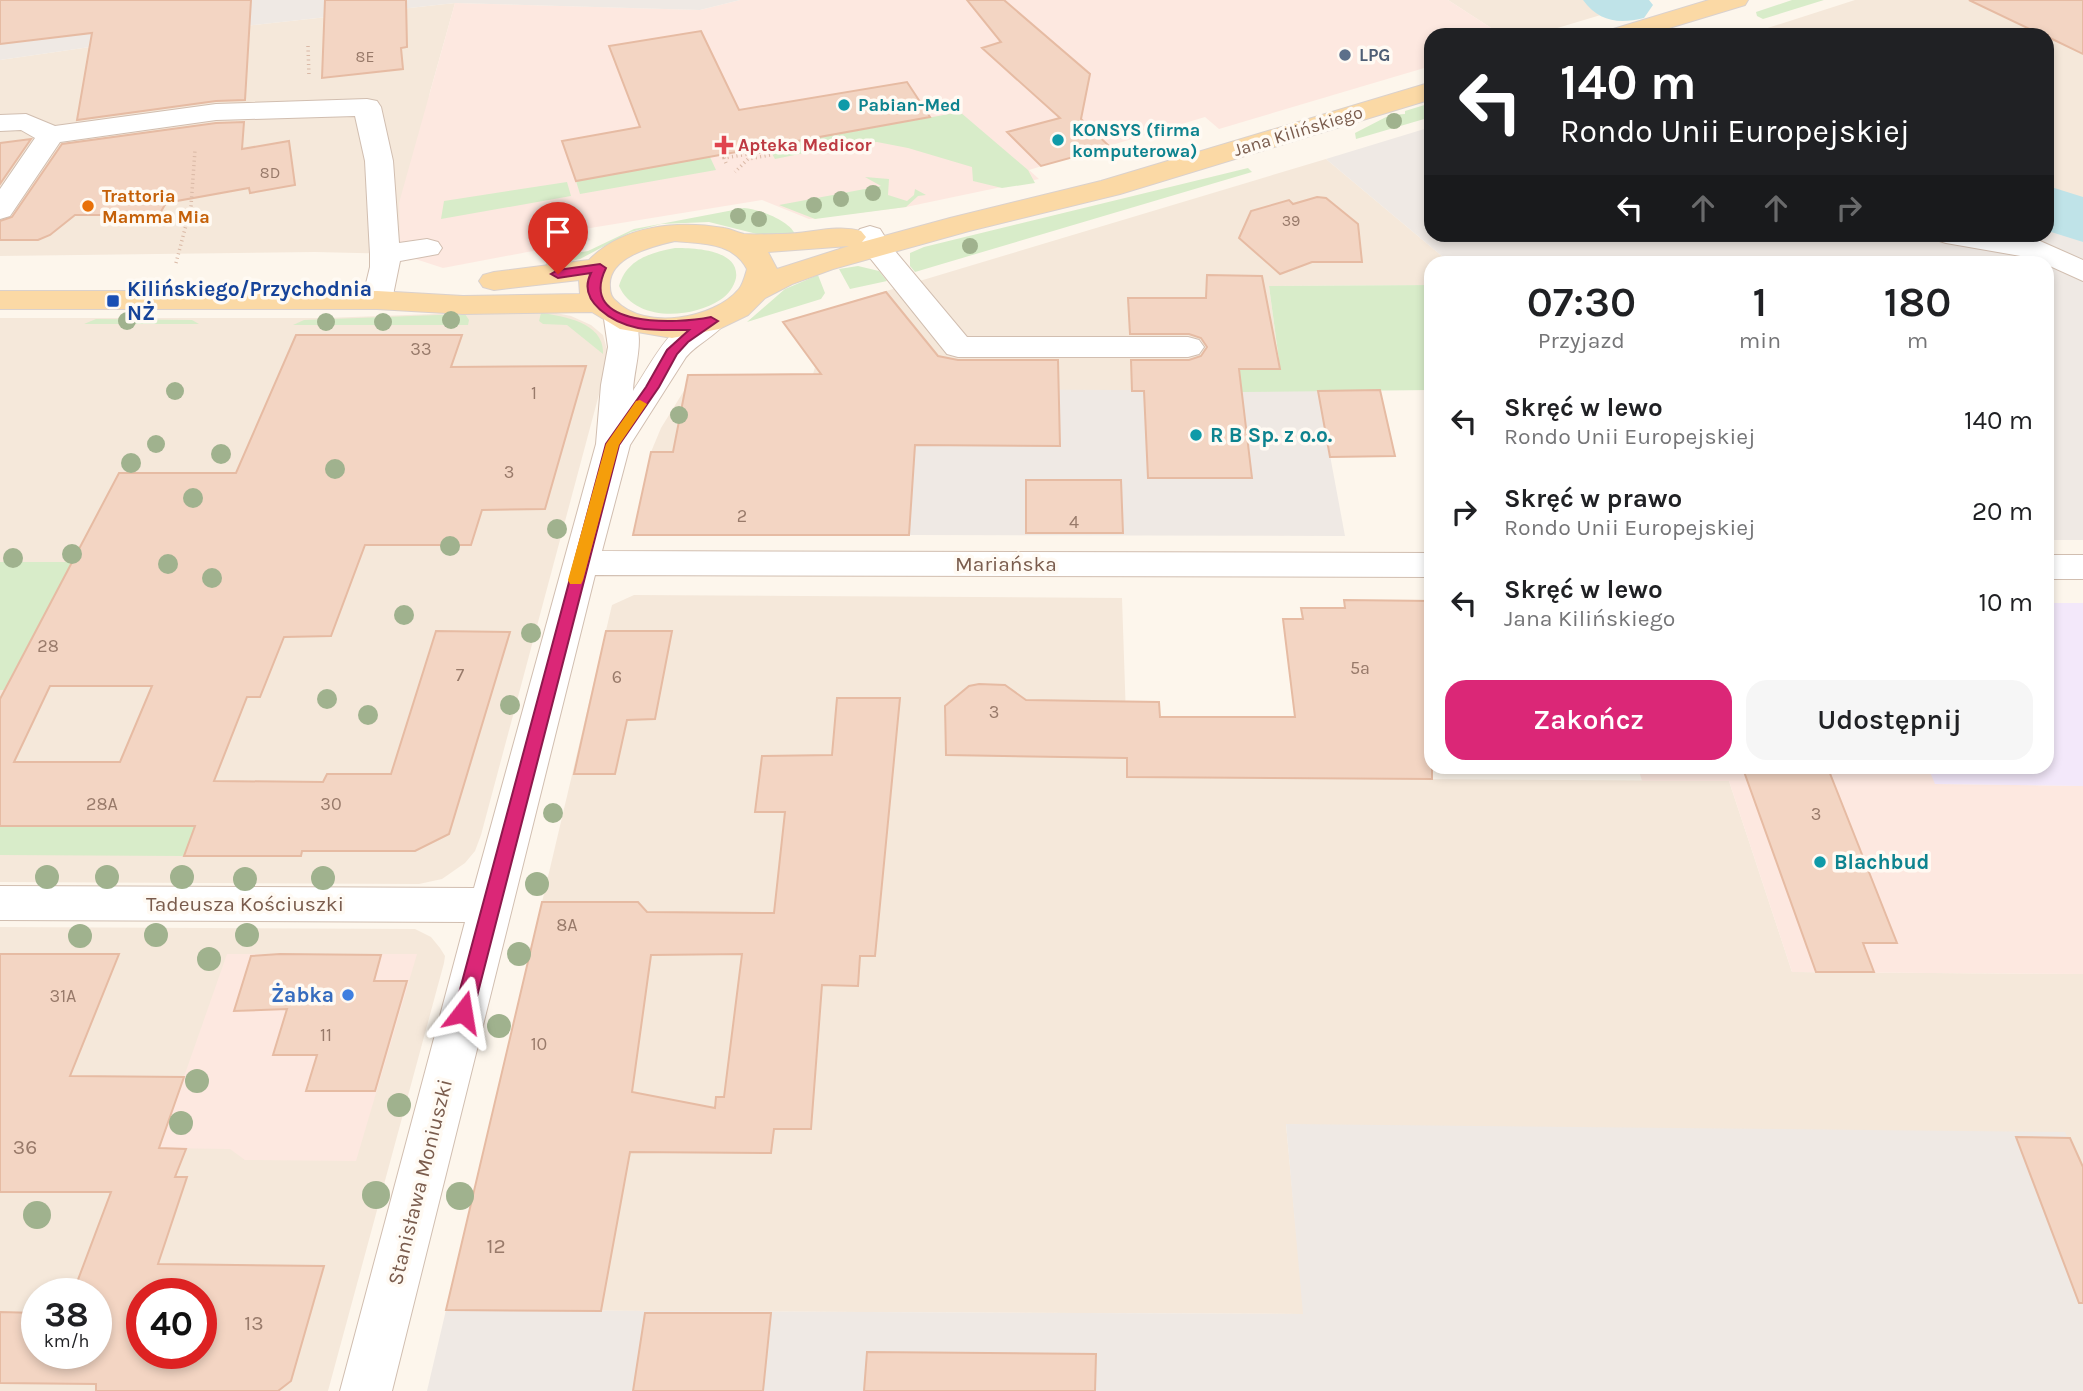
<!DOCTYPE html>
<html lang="pl">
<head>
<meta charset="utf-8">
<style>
  :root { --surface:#fff; --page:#f6f6f6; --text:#202124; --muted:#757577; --accent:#db2777 }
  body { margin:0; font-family:Karla,sans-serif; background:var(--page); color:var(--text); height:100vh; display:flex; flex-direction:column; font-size:26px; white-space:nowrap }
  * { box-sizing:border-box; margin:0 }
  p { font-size:23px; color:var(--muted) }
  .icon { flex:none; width:38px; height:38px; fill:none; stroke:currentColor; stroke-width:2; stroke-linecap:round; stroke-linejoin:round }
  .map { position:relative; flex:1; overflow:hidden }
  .side { position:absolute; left:1424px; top:256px; width:630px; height:518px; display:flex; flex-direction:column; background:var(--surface); border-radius:21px; box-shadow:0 4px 10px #0003 }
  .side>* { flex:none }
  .banner { position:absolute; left:1424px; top:28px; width:630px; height:214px; border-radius:21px; box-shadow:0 4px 10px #0003; background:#202124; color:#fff; overflow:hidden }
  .speed { position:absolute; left:21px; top:1278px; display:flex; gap:14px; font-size:35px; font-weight:700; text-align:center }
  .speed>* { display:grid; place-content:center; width:91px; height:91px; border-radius:50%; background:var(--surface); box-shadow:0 4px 10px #0003; line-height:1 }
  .speed small { font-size:18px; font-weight:400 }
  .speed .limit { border:10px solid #d22; background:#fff; color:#111 }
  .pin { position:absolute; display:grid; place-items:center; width:60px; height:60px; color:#fff; margin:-72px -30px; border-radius:50% 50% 50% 0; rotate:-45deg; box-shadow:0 0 7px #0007 }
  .pin .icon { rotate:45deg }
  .me { position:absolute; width:77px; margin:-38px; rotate:14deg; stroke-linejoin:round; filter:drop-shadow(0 0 5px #0008) }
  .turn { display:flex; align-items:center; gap:24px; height:147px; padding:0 21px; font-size:32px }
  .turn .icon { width:91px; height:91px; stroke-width:2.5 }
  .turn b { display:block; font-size:49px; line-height:60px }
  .lanes { display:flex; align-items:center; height:66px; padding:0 21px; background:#0003; justify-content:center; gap:35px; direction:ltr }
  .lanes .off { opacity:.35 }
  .eta { display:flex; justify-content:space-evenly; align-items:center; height:119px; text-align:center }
  .eta b { font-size:42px; font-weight:600; line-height:49px }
  .primary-button { display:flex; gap:14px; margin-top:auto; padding:14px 21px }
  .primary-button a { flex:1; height:80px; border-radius:21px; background:var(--accent); color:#fff; font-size:28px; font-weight:600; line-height:80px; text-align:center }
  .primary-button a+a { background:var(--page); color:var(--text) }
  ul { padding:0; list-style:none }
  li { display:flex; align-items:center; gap:21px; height:91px; padding:0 21px }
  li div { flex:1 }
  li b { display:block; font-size:26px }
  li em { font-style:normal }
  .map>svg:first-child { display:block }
  .residential { fill:#f5e8da; fill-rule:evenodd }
  .commercial { fill:#fde8e0 }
  .industrial { fill:#efe9e4 }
  .education { fill:#f3e8fa }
  .green { fill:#d8ecc9 }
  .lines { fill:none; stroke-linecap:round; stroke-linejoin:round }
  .river { fill:#bfe3e8; fill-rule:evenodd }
  .building { fill:#f3d5c3; stroke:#e6bba3; stroke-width:2; fill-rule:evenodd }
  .minor-casing { stroke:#d1beb0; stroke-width:2 }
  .major-casing { stroke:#dad1cd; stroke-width:2 }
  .path { stroke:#d9b8a5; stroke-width:3.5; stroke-dasharray:1 3.5; stroke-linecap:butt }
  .minor { fill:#fff; fill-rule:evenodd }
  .major { fill:#fbd9a5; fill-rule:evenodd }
  .tree { fill:#a0b28e }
  .route { fill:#db2777; stroke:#8e194d; stroke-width:2 }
  .slow { fill:#f59e0b }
  .service-dot { fill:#5c6f8a; stroke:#fffaf3; stroke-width:2.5 }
  .culture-dot { fill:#0f9aa8; stroke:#fffaf3; stroke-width:2.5 }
  .health-dot { fill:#e0444e; stroke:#fffaf3; stroke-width:2.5 }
  .food-dot { fill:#e8710a; stroke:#fffaf3; stroke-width:2.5 }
  .transit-dot { fill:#1a4fb4; stroke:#fffaf3; stroke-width:2.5 }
  .shop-dot { fill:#3f7fe0; stroke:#fffaf3; stroke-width:2.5 }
  .labels { text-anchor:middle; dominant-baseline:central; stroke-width:7; stroke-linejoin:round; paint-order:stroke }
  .far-number-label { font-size:16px; fill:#987a6a }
  .far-service-label { font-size:18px; font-weight:bold; fill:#4e5e75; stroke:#fffaf3; text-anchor:start }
  .far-culture-label { font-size:18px; font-weight:bold; fill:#0d838f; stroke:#fffaf3; text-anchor:start }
  .far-street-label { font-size:18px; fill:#7a5c4d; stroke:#fffaf3 }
  .far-health-label { font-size:18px; font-weight:bold; fill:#be3a42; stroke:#fffaf3; text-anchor:start }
  .far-food-label { font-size:18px; font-weight:bold; fill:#c56008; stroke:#fffaf3; text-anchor:start }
  .number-label { font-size:18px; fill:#987a6a }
  .transit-label { font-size:21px; font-weight:bold; fill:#164399; stroke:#fffaf3; text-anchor:start }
  .culture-label { font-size:21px; font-weight:bold; fill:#0d838f; stroke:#fffaf3; text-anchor:start }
  .street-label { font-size:21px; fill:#7a5c4d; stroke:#fffaf3 }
  .shop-label { font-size:21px; font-weight:bold; fill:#366cbe; stroke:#fffaf3; text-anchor:end }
  .near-number-label { font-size:21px; fill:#987a6a }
</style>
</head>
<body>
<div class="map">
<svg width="2083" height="1391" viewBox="0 0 2083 1391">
  <rect width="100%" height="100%" fill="#fdf6ec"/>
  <path class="residential" d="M1448 0H1594L1614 11 1534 35H1502Z
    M1855 0H2083V207L2048 193V35H1746Z
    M455 3 430 92 400 254 315 252 0 256V60L208 30Z
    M1326 159 1449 262H1432L1431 285 1269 286 1280 369 1242 392 920 389 909 535H633L651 452 661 428 685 389 688 375 813 374 815 367 783 322Z
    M541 310 571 316 591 325 603 335 609 357 481 835 475 851 465 863 442 879 419 884 0 882V318H325Z
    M634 595 1122 598 1128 777 1729 781 1792 972 2083 974V1176L1286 1124 1304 1314 446 1310 612 605Z
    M0 927 415 929 431 937 440 948 445 956 444 963 328 1391H0ZM37 1293H96V1353H37ZM142 1293H201V1353H142Z"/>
  <path class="commercial" d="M740 0H1448L1502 35H1432L1431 66 1219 129 1205 117 1029 170 1039 179 906 207 809 219 762 200 578 230 591 240 443 268 400 254 399 203 455 3 700 10Z
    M1928 766 1936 784 2083 786V974L1792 972 1729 781H1642L1638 767Z
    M227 954H417L356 1161 245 1160 230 1149 159 1148Z"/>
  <path class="industrial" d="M0 0H740L700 10 455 3 208 30 0 60Z
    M1431 127 1432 234H2048V228L2083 242V540H2048V262H1449L1326 159Z
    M919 389 1318 391 1345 536 909 535Z
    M1286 1124 2065 1132 2083 1176V1391H427L446 1310 1303 1314Z"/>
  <path class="education" d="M2048 603H2083V786L1935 784 1928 767 2048 766Z"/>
  <path class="green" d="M1792 0H1824L1763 19 1757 16 1756 12Z
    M1431 103V117L1356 139 1355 133 1390 115 1405 114V111Z
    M960 112 1028 170 1035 183 1002 188 973 181 972 167 908 148 877 142 844 145 775 159 768 147Z
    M710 157 716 170 580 194 576 181Z
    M1248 168 1252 172 915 272 910 266V253L924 247Z
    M865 177 889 179 888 195 907 201 914 195 915 189 926 195 918 196 906 207 815 219 779 205 881 186Z
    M567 182 571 196 441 219 444 201Z
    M744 208C759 209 791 221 796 236L761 235 709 222 661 224 631 232 580 259 545 267 547 260 551 257 588 251 634 229Z
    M675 248C693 248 740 249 736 278 734 287 728 295 720 300 691 319 635 322 619 286 627 259 650 253 675 248Z
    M858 266 879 271 887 281 850 289 839 269Z
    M818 275 825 293 821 299 747 322 785 289Z
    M1431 285V390L1242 392 1239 369 1280 368 1269 286Z
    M541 313C564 316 605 323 603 354L567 325 543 324 539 321Z
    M465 314 469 320 468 325H293L304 320Z
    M96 319 192 320 199 324H84Z
    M0 562H72L4 690H0Z
    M0 826H195L184 856 0 855Z"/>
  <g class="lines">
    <path class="river" d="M1583 0H1649L1653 5 1644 18C1619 24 1599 22 1583 0Z
      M2048 186 2083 197V242L2048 231Z"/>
  </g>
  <path class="building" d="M0 0H251L245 100 216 101 77 120 92 33 0 44Z
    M325 0H406L407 47 401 48 403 69 322 78Z
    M967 0H1004L1090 74 1081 119 1110 147 1041 166 1007 132 1060 118 982 48 1001 42Z
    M1969 0H2083V54L2048 37V35H2042Z
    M701 31 739 110 907 82 930 117 576 181 562 141 640 127 609 46Z
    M244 122 242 149 289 141 295 185 250 193 249 188 166 203 159 215H75L50 235 38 240H0V221L12 217 62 144 216 123Z
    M31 139 0 184V143Z
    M1317 197 1326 198 1358 224 1362 262H1312L1280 274 1239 238 1251 211 1289 200 1293 204Z
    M1207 275 1262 276 1280 369H1239L1252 478H1148L1144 391H1132L1131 360H1189L1201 356 1207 347 1201 338 1189 334H1130L1128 298H1206Z
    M886 292 938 356 958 360H1058L1060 446 915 445 909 535H633L651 452H673L688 375 821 374 783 322Z
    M296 335H462L451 367 586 366 545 509 482 510 471 545H365L331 636 284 637 260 697H247L214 781 323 782 327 774H391L436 631 510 632 449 834 415 851H302L301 856H184L195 826H0V699L119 473H236ZM50 686H152L120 762H14Z
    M1380 390 1395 456 1330 457 1318 391Z
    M1026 480H1121L1123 533H1026Z
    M1344 600 1432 601V779L1127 777V758L946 755 945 706 969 686 979 684 1005 685 1026 700 1159 702 1160 717H1295L1283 619H1303L1301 608H1345Z
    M606 631H672L655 719 627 720 615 774H574Z
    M837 698H900L875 956H860L858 986 822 985 811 1129H774L771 1153 630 1152 601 1311 446 1310 542 902H638L647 912 774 913 785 812H755L762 756 832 755ZM742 954 724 1097H716L715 1108 632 1092 651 955Z
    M1742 766H1827L1897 943H1863L1874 972H1816Z
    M0 954H119L70 1076 184 1077 159 1148 186 1149 175 1177H187L158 1264 324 1266 291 1381 278 1391H96V1384L0 1383V1312L37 1313V1353H96V1293H73L111 1192H0ZM142 1293H201V1353H142Z
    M280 954 381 955 374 981H407L375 1091H306L317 1055H273L287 1009 234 1011 251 956Z
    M2016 1137 2070 1138 2083 1167V1303H2079Z
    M645 1313H771L763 1391H633Z
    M867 1352 1096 1354 1095 1391H864Z"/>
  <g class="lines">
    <defs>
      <path id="minor" d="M367 99 377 101 381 107 393 161 399 243 427 239 438 242 442 248 438 254 400 261 392 300 388 307 377 309 366 307 362 300 370 267V254L365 161 355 116 216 120 60 142 10 216 0 219V189L35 138 21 130 0 131V115L26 114 55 126 216 104Z
        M870 226 880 229 890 245 967 337H1188L1199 340 1204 347 1199 354 1188 357H958L947 354 862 248 855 235 860 229Z
        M1932 234H2001L2040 241 2083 260V281L2032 258 1946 243 1936 240Z
        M620 310 631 312C647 336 634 365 633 391 653 362 678 304 722 314L727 321C716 336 698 343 686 357L630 445 602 551 1432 553V577L595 575 392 1391H340L465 922 0 920V886L474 888 596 444 601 385 608 347 604 319 609 312Z
        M2048 555H2083V579H2048Z"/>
      <path id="major" d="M1709 0H1748L1745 5 1646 35H1606L1610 30Z
        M1432 82V99L1120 194 969 231 833 269 792 284 765 298 748 315 719 329 672 338 620 329 592 312 463 314 377 309H0V291H377L463 296 580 294 579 280 494 290 483 287 479 281 483 275 494 272 589 260C623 225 678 220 724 228 731 229 738 233 744 234 756 235 770 234 782 234 808 234 836 224 861 231L866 237 862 242 950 218 1101 181ZM675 241C702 244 733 242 747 269 745 276 743 284 739 289 714 319 645 331 616 301 611 297 610 293 610 287 607 257 653 246 675 241ZM849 246 777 269 768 252Z"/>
    </defs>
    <use href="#minor" class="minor-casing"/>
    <use href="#major" class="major-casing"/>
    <path class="path" d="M308 46 309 77
      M726 163 724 158 767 151 770 155 748 159 735 172
      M176 263 191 206 195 150"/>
    <use href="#minor" class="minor"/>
    <use href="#major" class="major"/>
  </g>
  <g class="tree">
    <circle cx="1394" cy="121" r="8"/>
    <circle cx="873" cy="193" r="8"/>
    <circle cx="841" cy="199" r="8"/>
    <circle cx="814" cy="205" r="8"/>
    <circle cx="738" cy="216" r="8"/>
    <circle cx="759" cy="219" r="8"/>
    <circle cx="970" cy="246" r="8"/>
    <circle cx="451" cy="320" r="9"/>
    <circle cx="127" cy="321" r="9"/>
    <circle cx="326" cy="322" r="9"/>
    <circle cx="383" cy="322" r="9"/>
    <circle cx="175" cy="391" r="9"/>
    <circle cx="679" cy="415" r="9"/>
    <circle cx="156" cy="444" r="9"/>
    <circle cx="221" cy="454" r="10"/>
    <circle cx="131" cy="463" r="10"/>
    <circle cx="335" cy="469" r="10"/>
    <circle cx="193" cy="498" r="10"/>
    <circle cx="557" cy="529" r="10"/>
    <circle cx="450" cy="546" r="10"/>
    <circle cx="72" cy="554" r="10"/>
    <circle cx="13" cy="558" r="10"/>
    <circle cx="168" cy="564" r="10"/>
    <circle cx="212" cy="578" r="10"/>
    <circle cx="404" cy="615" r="10"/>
    <circle cx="531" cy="633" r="10"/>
    <circle cx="327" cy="699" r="10"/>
    <circle cx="510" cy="705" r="10"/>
    <circle cx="368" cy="715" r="10"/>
    <circle cx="553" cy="813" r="10"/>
    <circle cx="47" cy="877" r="12"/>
    <circle cx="107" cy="877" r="12"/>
    <circle cx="182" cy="877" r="12"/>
    <circle cx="323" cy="878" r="12"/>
    <circle cx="245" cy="879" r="12"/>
    <circle cx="537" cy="884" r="12"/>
    <circle cx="156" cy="935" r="12"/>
    <circle cx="247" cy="935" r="12"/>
    <circle cx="80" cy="936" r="12"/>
    <circle cx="519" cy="954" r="12"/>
    <circle cx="209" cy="959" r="12"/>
    <circle cx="499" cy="1026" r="12"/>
    <circle cx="197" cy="1081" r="12"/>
    <circle cx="399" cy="1105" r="12"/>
    <circle cx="181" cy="1123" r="12"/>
    <circle cx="376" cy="1195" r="14"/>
    <circle cx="460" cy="1196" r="14"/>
    <circle cx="37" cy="1215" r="14"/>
  </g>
  <path class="route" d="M600 264 606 268C576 329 678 324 711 317L718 321 688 342 677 354 659 387 619 445 473 1012 470 1018 463 1020 457 1018 454 1012 606 444 646 387 667 350 689 330C673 330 654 331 638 328 614 323 576 302 591 273L558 278 551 274 558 270Z"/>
  <path class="slow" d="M640 400 647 404 619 445 583 580 581 584H570L568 580 606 444 636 401Z"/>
  <circle class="service-dot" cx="1345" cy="55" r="7"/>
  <g class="culture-dot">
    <circle cx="844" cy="105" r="7"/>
    <circle cx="1058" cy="140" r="7"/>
    <circle cx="1196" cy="435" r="7"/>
    <circle cx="1820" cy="862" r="7"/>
  </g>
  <path class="health-dot" d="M720.5 134.5h7v7h7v7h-7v7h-7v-7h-7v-7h7z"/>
  <circle class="food-dot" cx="88" cy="206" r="7"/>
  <rect class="transit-dot" x="106" y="294" width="14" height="14" rx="3.5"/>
  <circle class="shop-dot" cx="348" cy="995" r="7"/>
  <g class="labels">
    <g class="far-number-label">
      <text x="365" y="56">8E</text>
      <text x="270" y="172">8D</text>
      <text x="1291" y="220">39</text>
    </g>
    <g class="far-service-label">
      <text x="1359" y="55">LPG</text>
    </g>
    <g class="far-culture-label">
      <text x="858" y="105">Pabian-Med</text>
      <text x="1072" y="130">KONSYS (firma<tspan x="1072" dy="21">komputerowa)</tspan></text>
    </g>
    <g class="far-street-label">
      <text transform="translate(1298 131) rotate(-17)">Jana Kilińskiego</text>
    </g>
    <g class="far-health-label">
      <text x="738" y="145">Apteka Medicor</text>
    </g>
    <g class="far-food-label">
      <text x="102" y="196">Trattoria<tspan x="102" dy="21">Mamma Mia</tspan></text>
    </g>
    <g class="number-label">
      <text x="421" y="349">33</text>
      <text x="534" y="393">1</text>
      <text x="509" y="472">3</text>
      <text x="742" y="516">2</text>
      <text x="1074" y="522">4</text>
      <text x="48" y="646">28</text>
      <text x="1360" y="668">5a</text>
      <text x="460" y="675">7</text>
      <text x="617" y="677">6</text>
      <text x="994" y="712">3</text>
      <text x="102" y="804">28A</text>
      <text x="331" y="804">30</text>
      <text x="1816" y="814">3</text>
      <text x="567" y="925">8A</text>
      <text x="63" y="996">31A</text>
      <text x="326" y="1035">11</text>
      <text x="539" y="1044">10</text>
    </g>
    <g class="transit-label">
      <text x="127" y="289">Kilińskiego/Przychodnia<tspan x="127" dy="24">NŻ</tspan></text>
    </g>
    <g class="culture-label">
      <text x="1210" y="435">R B Sp. z o.o.</text>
      <text x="1834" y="862">Blachbud</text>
    </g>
    <g class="street-label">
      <text x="1006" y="564">Mariańska</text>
      <text x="245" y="904">Tadeusza Kościuszki</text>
      <text transform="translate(420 1182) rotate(-76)">Stanisława Moniuszki</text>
    </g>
    <g class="shop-label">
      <text x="334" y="995">Żabka</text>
    </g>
    <g class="near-number-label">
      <text x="25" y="1147">36</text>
      <text x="496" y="1246">12</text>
      <text x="254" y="1323">13</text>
    </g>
  </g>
</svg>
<div class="speed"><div>38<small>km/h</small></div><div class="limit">40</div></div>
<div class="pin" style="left:558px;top:274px;background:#d93025"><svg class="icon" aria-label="arrive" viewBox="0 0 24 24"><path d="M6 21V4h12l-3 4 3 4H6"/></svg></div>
<svg class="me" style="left:463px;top:1012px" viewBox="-20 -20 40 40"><path d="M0-17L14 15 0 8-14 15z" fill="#db2777" stroke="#fff" stroke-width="4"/></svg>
<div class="banner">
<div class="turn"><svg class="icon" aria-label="left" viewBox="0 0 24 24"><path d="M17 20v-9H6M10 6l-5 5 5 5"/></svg><div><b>140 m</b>Rondo Unii Europejskiej</div></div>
<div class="lanes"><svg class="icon" aria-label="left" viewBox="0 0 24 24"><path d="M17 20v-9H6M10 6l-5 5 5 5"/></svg><svg class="icon off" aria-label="ahead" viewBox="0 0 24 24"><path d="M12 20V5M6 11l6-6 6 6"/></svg><svg class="icon off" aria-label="ahead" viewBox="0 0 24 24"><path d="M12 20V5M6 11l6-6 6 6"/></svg><svg class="icon off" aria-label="right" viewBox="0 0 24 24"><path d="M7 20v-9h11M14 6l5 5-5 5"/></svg></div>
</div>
<section class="side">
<div class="eta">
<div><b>07:30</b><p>Przyjazd</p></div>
<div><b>1</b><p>min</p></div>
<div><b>180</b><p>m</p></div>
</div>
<ul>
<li><svg class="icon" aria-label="left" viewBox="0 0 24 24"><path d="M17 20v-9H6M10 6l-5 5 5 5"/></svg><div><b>Skręć w lewo</b><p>Rondo Unii Europejskiej</p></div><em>140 m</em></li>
<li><svg class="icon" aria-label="right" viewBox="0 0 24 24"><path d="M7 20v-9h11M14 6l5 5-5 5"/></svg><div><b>Skręć w prawo</b><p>Rondo Unii Europejskiej</p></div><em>20 m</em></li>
<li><svg class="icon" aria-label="left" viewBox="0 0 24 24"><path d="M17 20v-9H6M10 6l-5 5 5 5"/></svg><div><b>Skręć w lewo</b><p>Jana Kilińskiego</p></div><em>10 m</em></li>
</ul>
<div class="primary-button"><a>Zakończ</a><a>Udostępnij</a></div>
</section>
</div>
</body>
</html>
